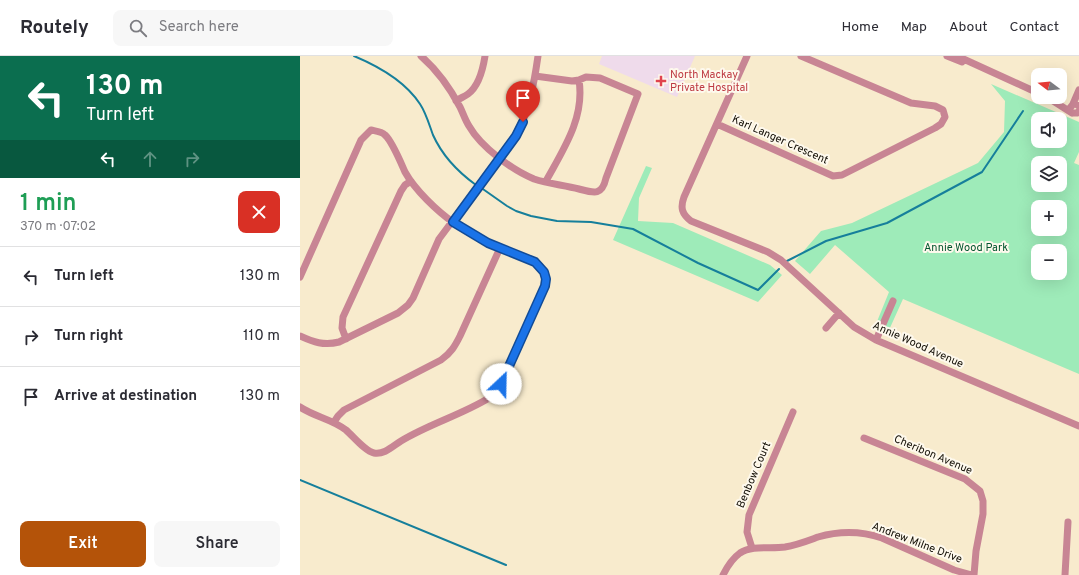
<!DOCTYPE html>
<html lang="en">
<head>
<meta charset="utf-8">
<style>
  :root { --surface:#fff; --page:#f7f7f7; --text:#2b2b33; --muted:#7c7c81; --line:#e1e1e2; --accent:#b45309 }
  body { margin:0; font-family:Overpass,sans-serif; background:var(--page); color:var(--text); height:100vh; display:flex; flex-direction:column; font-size:15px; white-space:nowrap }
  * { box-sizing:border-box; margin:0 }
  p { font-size:13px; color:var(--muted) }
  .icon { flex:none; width:22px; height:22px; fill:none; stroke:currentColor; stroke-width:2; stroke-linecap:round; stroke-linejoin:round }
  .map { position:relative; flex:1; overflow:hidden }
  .side { display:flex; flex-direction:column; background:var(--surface); width:300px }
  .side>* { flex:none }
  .guide { background:#0b6e4f; color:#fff; overflow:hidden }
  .needle { width:26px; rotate:286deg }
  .fabs { position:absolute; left:731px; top:12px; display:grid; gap:8px }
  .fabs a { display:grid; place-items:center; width:36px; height:36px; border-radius:8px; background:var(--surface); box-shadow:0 4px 16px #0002; font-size:20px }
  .pin { position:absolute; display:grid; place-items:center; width:34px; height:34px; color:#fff; margin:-41px -17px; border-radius:50% 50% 50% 0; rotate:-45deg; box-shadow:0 0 4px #0007 }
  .pin .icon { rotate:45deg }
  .me { position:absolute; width:44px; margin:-22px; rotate:24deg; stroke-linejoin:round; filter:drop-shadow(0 0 3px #0008) }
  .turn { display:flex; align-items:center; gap:14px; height:84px; padding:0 20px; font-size:18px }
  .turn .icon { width:52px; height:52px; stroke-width:2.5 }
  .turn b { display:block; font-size:28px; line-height:34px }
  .lanes { display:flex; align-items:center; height:38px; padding:0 20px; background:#0003; justify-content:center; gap:20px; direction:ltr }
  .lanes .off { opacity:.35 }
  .round { display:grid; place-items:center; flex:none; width:42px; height:42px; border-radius:8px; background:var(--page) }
  .head { display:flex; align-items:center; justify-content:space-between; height:68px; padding:0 20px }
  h1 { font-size:24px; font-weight:600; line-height:30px; color:#1e9e55 }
  .primary-button { display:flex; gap:8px; margin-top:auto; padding:8px 20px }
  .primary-button a { flex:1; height:46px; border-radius:8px; background:var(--accent); color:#fff; font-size:16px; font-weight:600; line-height:46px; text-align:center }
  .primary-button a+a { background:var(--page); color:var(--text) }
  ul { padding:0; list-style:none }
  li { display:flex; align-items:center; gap:12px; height:60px; padding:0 20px; border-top:1px solid var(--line) }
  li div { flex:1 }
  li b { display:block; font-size:15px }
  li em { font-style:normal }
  header { display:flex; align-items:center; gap:24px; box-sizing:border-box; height:56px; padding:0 20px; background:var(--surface); border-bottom:1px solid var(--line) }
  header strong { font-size:19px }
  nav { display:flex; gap:22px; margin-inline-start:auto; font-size:14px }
  .search { width:280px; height:36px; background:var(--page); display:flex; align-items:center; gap:10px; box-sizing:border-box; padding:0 14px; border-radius:8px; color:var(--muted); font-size:15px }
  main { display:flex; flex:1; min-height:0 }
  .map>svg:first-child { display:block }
  .medical { fill:#efdbeb }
  .green { fill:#9eebb9; fill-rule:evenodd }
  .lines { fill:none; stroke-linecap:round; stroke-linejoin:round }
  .stream { stroke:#167f9b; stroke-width:2 }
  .minor { stroke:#c88594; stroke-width:7 }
  .route-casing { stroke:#114b97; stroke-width:10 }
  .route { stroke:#1a73e8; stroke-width:7 }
  .health-dot { fill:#e0444e; stroke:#fef9ed; stroke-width:1.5 }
  .labels { text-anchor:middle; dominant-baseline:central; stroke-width:4; stroke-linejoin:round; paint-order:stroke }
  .health-label { font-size:11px; fill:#be3a42; stroke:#fef9ed; text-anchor:start }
  .street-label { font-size:11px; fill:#120e05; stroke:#fef9ed }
  .park-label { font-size:11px; fill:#03552f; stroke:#fef9ed }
</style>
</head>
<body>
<header>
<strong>Routely</strong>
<div class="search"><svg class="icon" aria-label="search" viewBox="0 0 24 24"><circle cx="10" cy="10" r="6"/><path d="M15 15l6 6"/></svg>Search here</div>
<nav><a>Home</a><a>Map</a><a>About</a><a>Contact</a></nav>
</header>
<main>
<section class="side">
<div class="guide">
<div class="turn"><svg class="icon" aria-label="left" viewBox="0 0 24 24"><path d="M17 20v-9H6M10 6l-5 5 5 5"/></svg><div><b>130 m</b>Turn left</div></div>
<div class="lanes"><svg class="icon" aria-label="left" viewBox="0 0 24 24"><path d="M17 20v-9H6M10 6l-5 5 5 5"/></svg><svg class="icon off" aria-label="ahead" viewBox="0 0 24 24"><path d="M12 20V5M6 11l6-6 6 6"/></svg><svg class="icon off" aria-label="right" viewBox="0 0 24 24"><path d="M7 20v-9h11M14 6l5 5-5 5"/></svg></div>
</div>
<div class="head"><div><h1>1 min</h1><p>370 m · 07:02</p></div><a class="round" style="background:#d93025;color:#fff"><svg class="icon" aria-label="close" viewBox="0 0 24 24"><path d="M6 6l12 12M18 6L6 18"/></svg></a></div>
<ul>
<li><svg class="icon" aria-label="left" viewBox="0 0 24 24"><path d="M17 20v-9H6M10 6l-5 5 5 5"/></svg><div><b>Turn left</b></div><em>130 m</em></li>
<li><svg class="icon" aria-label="right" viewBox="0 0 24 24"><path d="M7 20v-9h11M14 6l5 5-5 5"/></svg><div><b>Turn right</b></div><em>110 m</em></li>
<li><svg class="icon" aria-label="arrive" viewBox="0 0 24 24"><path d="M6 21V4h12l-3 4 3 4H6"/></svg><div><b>Arrive at destination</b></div><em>130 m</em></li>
</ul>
<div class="primary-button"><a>Exit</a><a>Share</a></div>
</section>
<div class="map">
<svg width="779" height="519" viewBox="0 0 779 519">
  <rect width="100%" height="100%" fill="#f8ebcd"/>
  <path class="medical" d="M302 0H395L377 41 299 8Z"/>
  <path class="green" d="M691 28 779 66V96L774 107 779 109V318L603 243 589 274 576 268 589 236 535 189 510 218 495 205 521 175 552 167 678 107 704 76 705 45ZM738 63H760V85H738ZM738 107H760V129H738ZM738 151H760V173H738ZM738 195H760V217H738Z
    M346 110 352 112 339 142 338 165 373 167 470 209 482 219 458 246 313 184Z"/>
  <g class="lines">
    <path class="stream" d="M54 0C78 10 105 25 120 48 126 57 129 68 133 79 142 99 158 116 176 129
      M180 131 207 150 216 155 231 160 257 165 291 166 333 173 398 207 458 234 479 213
      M487 205 526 185 587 167 682 116 723 55
      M0 424 206 509"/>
    <path class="minor" d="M121 0C136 13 150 32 160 51 163 57 165 64 169 70 181 91 212 114 234 123 249 128 264 129 279 133 294 137 302 140 306 122L338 38 300 22 286 21 279 24 272 25 235 20
      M447 0 384 141C380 152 382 158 391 165L468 196 481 204 554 271 576 284 779 370
      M647 0 662 6
      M657 0 738 37
      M747 41 772 57
      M156 45C160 42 164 41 168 38 179 30 183 13 185 0
      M773 48 779 34
      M779 50 774 47 770 52V55L773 57H777L779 55
      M417 68 533 120 542 119 635 72 641 68 645 61 643 54 635 50 611 47 501 0
      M246 125C263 94 285 62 279 24
      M0 221 61 84 71 74C75 75 81 75 85 79 92 85 101 107 105 116 115 134 137 155 154 167 168 177 183 185 199 192 210 197 233 201 240 210 245 216 246 223 245 230L201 328C197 333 194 339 189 342 161 359 129 368 101 385 93 390 84 399 74 397 65 395 54 381 46 374 32 363 15 361 0 351
      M526 272 539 257
      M0 280C13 286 24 290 39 286L98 257 108 249 113 242 139 183 216 80C229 55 234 28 238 0
      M46 283 42 272 43 261 101 135 105 129 111 125
      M576 284 593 245
      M34 366 38 360 44 354 141 304C151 297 155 290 160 280L200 192
      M564 382 665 423 680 435 683 445V458L676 495 674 519
      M452 492 447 476 449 459 493 356
      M423 519C427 511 433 502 440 497 452 489 471 493 485 491 497 489 507 485 518 481 539 475 561 475 582 482L654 514 672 519
      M765 519 768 466"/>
  </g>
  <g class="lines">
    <defs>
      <path id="route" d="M201 328 245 230 246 223 244 216 235 206 188 187 153 166 216 80 223 66"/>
    </defs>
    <use href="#route" class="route-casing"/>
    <use href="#route" class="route"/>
  </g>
  <path class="health-dot" d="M359 19h4v4h4v4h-4v4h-4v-4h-4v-4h4z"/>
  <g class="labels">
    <g class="health-label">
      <text x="370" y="19">North Mackay<tspan x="370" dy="13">Private Hospital</tspan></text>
    </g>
    <g class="street-label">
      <text transform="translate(480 84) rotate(24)">Karl Langer Crescent</text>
      <text transform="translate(618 289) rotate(24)">Annie Wood Avenue</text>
      <text transform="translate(633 399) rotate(23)">Cheribon Avenue</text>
      <text transform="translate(454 419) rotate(-67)">Benbow Court</text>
      <text transform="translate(617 487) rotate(21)">Andrew Milne Drive</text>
    </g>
    <g class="park-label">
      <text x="666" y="192">Annie Wood Park</text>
    </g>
  </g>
</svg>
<div class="fabs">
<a><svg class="needle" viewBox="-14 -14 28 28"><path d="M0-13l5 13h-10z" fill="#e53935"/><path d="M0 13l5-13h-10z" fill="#7c7c81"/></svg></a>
<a><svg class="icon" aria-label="sound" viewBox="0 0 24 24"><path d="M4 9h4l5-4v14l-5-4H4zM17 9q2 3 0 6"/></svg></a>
<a><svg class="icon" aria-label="layers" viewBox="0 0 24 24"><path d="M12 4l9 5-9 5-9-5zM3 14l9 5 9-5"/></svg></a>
<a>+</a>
<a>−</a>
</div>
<div class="pin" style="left:223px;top:66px;background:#d93025"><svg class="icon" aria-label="arrive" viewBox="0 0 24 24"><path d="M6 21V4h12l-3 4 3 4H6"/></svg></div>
<svg class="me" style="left:201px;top:328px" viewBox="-20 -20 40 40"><circle r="19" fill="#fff"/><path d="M0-13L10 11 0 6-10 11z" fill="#1a73e8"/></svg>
</div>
</main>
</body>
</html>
